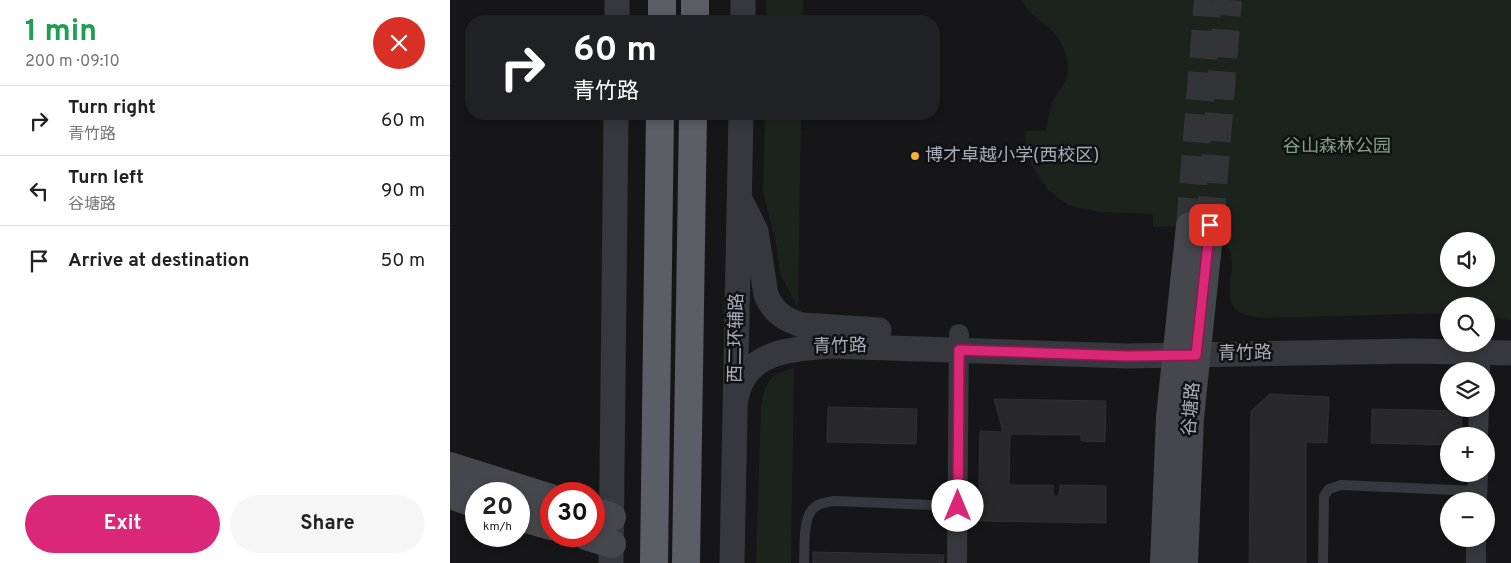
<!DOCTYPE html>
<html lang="en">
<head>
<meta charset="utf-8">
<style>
  :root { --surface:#fff; --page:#f6f6f6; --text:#222; --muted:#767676; --line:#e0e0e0; --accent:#db2777 }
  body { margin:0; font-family:Overpass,"Noto Sans SC",sans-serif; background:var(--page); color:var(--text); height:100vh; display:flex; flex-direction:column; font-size:19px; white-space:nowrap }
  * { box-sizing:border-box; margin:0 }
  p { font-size:16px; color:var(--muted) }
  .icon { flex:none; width:28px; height:28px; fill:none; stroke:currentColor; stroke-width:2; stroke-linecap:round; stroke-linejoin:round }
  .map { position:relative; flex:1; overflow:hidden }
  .side { display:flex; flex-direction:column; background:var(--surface); width:450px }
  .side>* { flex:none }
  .banner { position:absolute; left:15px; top:15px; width:475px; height:105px; border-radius:20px; box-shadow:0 2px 8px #0003; background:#202124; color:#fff; overflow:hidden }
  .tools { position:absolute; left:990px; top:232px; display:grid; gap:10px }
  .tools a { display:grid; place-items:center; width:55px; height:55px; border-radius:50%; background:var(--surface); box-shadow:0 2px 8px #0003; font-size:25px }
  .speed { position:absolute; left:15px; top:482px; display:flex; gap:10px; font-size:25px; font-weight:700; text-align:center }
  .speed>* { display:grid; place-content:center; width:65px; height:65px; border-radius:50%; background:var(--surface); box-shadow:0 2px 8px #0003; line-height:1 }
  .speed small { font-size:12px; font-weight:400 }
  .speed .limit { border:8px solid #d22; background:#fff; color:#111 }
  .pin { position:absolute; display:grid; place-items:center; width:42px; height:42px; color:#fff; margin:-21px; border-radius:10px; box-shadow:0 2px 8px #0006 }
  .me { position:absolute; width:55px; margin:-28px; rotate:0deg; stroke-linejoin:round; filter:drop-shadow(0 0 4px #0008) }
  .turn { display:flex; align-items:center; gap:18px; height:105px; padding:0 25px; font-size:22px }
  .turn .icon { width:65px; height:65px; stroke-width:2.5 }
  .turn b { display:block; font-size:35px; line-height:42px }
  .round { display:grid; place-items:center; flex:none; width:52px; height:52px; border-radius:26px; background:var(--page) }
  .summary { display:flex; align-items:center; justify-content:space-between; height:85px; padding:0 25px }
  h1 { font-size:30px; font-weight:700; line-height:38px; color:#1e9e55 }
  .primary-button { display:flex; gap:10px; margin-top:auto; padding:10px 25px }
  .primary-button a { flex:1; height:58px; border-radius:30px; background:var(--accent); color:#fff; font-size:20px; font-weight:700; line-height:58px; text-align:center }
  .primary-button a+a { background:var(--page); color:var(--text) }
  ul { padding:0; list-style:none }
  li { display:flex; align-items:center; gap:15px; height:70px; padding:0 25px; border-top:1px solid var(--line) }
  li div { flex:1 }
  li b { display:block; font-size:19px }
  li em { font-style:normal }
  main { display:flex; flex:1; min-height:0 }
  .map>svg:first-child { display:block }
  .green { fill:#1c231d; fill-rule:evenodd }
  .building { fill:#29292c; stroke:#303034 }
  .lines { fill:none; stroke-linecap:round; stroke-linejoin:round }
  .secondary-tunnel { stroke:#333438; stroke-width:28; stroke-dasharray:28 14; stroke-linecap:butt }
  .service { stroke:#37383d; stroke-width:10 }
  .minor { stroke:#37383d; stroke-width:20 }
  .tertiary { stroke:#37383d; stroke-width:25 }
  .secondary { stroke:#45474d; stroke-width:28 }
  .trunk { stroke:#5b5e65; stroke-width:28 }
  .route-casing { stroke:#8e194d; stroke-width:12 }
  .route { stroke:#db2777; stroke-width:9 }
  .poi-dot { fill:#f2b134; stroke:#111113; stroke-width:2 }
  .labels { text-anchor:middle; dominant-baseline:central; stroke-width:5; stroke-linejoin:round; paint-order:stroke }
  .park-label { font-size:18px; fill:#7fa381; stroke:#111113 }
  .poi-label { font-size:18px; fill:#a8adb8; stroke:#111113; text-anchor:start }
  .street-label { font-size:18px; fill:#a8adb8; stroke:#111113 }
</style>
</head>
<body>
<main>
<section class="side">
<div class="summary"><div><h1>1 min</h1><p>200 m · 09:10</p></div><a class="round" style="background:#d93025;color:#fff"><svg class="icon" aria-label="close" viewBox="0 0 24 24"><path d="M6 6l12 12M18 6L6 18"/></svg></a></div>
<ul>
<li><svg class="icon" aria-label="right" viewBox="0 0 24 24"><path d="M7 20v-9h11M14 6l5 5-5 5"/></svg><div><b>Turn right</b><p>青竹路</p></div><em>60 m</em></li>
<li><svg class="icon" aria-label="left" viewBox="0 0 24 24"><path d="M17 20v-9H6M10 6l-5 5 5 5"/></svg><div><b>Turn left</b><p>谷塘路</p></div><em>90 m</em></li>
<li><svg class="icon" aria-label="arrive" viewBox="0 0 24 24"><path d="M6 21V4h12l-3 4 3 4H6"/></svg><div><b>Arrive at destination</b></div><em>50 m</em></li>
</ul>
<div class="primary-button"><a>Exit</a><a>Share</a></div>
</section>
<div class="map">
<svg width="1061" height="563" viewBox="0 0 1061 563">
  <rect width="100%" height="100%" fill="#161618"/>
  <path class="green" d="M316 0H353V21H316Z
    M572 0H1061V320L1036 317V306H999V313L814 318C788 315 777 311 780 281 781 275 783 268 782 262 780 246 771 236 760 225L703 227V214L649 212 618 205 599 191 591 180 582 165 576 147 575 131H596C598 121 599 110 603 101 607 92 614 86 617 77 620 63 614 44 604 33 594 22 578 15 572 0ZM999 241H1036V279H999Z
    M315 114H351L348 307 330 274 326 242 313 192Z
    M344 368 341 563H306L311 406C317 380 318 375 344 368Z"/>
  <path class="building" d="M820 394 879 397 877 443 856 442V563H799L801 411Z
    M544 399 656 401 655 442 631 441V435L560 434 559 485H603V496H609L610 485 656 486V523L528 521 530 431 553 432Z
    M378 407 467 409 466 444 377 442Z
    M922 409 1012 411 1011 436H999V445L921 443Z
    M363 552 494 555 493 563H363Z"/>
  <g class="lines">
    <path class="secondary-tunnel" d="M760 225 778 0
      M740 226 758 0"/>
    <path class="service" d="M354 563C355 548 352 516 365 507 370 503 377 502 384 501L508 506
      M873 563 874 496 879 489 891 485 1027 491"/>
    <path class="minor" d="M1030 371V344
      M1028 436 1029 409
      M1027 501 1028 474
      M507 563 509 334
      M1026 563V539"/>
    <path class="tertiary" d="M167 21V0
      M293 21V0
      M290 199 306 231 316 295C323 312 335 320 352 325L429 330
      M285 402C287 396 288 389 291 383 307 349 348 349 380 346L677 356 962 351 1061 353
      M161 563 166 114
      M282 563 291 114"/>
    <path class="secondary" d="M0 466 101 498
      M0 495 26 504
      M144 511 162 517
      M69 517 101 526
      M136 536 162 544
      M714 563 720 417 740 226
      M734 563 740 418 760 225"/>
    <path class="trunk" d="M212 21V0
      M245 21V0
      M204 563 210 114
      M236 563 243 114"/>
  </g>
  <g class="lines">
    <defs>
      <path id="route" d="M508 506 509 350 677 356 746 355 760 225"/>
    </defs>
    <use href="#route" class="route-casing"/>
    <use href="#route" class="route"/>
  </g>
  <circle class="poi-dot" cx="465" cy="156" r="5"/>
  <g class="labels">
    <g class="park-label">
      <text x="887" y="147">谷山森林公园</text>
    </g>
    <g class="poi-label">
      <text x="475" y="156">博才卓越小学(西校区)</text>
    </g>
    <g class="street-label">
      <text transform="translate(287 338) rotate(-89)">西二环辅路</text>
      <text transform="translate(390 347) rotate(-1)">青竹路</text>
      <text transform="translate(795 354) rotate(-1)">青竹路</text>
      <text transform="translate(742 409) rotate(-85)">谷塘路</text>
    </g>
  </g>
</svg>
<div class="tools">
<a><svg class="icon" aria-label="sound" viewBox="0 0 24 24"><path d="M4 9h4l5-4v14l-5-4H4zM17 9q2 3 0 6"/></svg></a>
<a><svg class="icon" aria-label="search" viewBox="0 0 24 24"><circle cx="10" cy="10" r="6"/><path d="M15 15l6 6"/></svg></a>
<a><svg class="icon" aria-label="layers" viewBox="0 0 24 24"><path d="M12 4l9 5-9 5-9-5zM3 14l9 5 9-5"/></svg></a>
<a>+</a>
<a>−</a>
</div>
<div class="speed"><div>20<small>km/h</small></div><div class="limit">30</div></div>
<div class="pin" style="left:760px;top:225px;background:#d93025"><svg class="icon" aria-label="arrive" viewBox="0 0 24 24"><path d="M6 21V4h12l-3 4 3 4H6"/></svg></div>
<svg class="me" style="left:508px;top:506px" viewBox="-20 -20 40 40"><circle r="19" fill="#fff"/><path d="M0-13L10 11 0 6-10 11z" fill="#db2777"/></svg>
<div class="banner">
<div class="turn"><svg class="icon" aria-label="right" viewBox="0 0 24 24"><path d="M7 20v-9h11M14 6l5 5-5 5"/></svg><div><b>60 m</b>青竹路</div></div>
</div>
</div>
</main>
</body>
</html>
